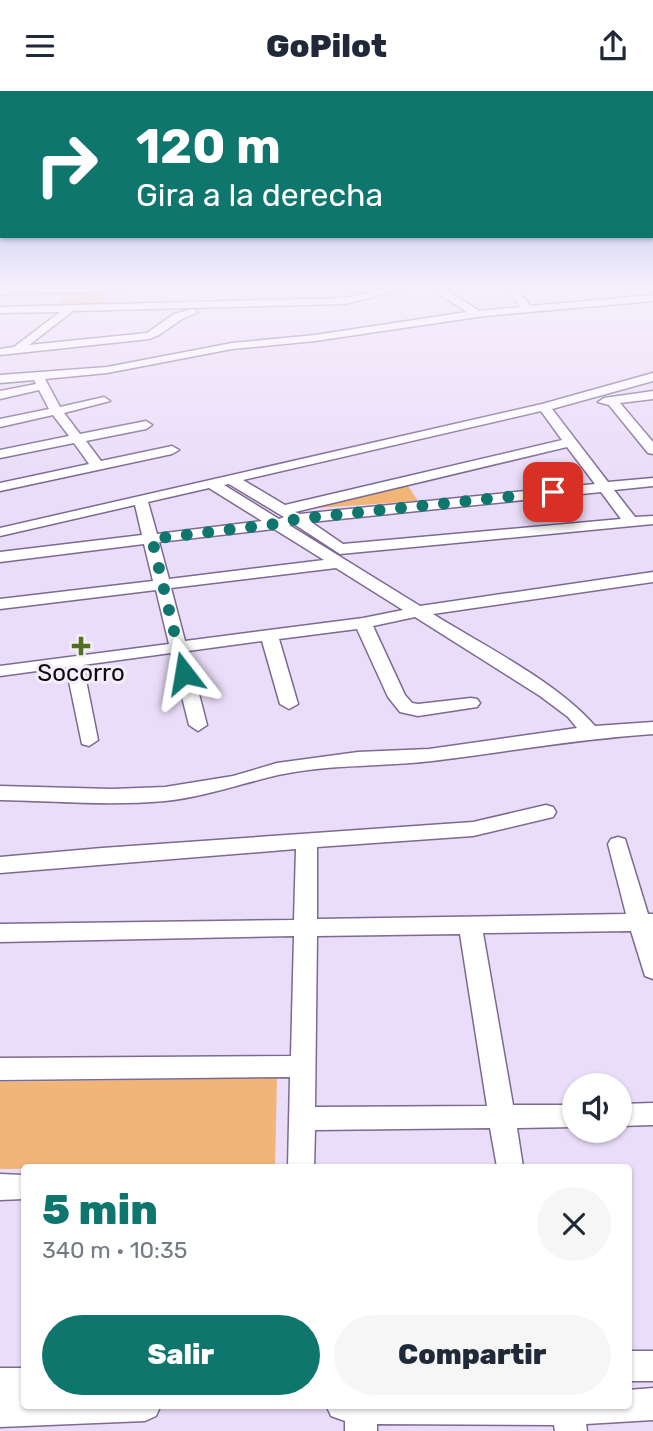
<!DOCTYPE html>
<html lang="es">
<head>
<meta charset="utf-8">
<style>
  :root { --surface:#fff; --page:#f6f6f7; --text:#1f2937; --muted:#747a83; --accent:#0f766e }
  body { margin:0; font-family:Rubik,sans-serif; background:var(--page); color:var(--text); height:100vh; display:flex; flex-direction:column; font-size:26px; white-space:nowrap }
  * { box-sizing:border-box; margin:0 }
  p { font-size:23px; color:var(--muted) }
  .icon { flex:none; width:38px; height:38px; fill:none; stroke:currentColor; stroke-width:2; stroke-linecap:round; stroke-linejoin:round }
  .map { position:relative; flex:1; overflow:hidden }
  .drawer { position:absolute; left:21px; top:1073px; width:611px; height:245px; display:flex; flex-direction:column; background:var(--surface); border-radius:7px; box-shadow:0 2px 5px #0004 }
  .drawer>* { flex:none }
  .guide { position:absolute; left:0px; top:0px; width:654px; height:147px; box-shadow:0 2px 5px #0004; background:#0f766e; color:#fff; overflow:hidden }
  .tools { position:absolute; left:562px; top:982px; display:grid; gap:14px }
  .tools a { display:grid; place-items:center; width:70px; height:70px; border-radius:50%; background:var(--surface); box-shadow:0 2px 5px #0004; font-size:35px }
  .pin { position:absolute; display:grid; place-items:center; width:60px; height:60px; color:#fff; margin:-30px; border-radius:14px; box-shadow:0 4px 10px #0006 }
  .me { position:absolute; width:77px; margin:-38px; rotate:346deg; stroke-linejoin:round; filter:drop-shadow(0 0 5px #0008) }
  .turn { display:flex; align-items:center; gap:24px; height:147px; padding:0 21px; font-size:32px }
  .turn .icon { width:91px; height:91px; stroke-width:2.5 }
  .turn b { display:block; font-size:49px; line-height:60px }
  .round { display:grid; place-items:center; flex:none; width:74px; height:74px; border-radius:37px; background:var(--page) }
  .headline { display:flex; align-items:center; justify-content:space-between; height:119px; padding:0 21px }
  h1 { font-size:42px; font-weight:800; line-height:52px; color:var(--accent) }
  .primary-button { display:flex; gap:14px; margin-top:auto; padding:14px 21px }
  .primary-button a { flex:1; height:80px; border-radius:42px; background:var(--accent); color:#fff; font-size:28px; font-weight:800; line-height:80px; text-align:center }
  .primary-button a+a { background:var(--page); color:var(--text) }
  header { display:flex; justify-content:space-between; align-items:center; height:91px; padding:0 21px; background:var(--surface); font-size:32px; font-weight:800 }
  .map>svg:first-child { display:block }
  .green { fill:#f0b577 }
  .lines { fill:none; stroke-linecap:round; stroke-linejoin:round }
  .minor-casing { stroke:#7d6992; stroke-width:3 }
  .minor { fill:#fff; fill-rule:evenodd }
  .route { stroke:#0f766e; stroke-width:12; stroke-dasharray:0 21.6 }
  .poi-dot { fill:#546f23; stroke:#f3eff8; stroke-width:2.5 }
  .labels { text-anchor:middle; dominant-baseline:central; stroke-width:6; stroke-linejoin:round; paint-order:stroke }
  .poi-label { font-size:24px; fill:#100817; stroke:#f3eff8 }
</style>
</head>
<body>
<header><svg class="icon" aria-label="menu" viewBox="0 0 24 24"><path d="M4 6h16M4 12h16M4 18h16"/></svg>GoPilot<svg class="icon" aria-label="share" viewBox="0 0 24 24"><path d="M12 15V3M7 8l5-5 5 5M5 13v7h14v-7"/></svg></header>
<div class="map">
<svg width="653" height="1340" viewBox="0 0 653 1340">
  <rect width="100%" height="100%" fill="#eaddf9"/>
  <path class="green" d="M107 198 104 214 59 215 64 199Z
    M404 389 418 410 303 418Z
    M277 987 275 1075 0 1078V991Z"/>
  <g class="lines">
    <defs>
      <path id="minor" d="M0 197H129L124 200 0 203Z
        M390 197H408L345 213 73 220 29 254 147 242 174 223 193 218 198 221 182 228 159 244 149 248 0 264V258L14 256 60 221 0 222V216L345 207Z
        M436 197H444L479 220 520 216 507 197H517L530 215 653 204V210L484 225 315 250 232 258 107 282 45 288 60 316 104 306 110 310 64 322 80 343 146 330 152 334 146 338 86 350 101 370 172 355 179 359 172 363 0 400V392L89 373 74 352 0 367V359L69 345 53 324 0 336V328L49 318 39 299 0 308V300L36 293 34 289 0 292V284L107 276 232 252 315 244 467 221 436 201Z
        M653 282V290L552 318 608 391 653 387V395L614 399 635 426 653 425V433L340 463 294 433 289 434 420 515 653 481V491L433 523C484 555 556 590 595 635L653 631V643C578 648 506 661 432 670 381 676 329 673 278 684 240 693 204 706 165 710 110 715 54 710 0 709V695L112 698 165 696 233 685 277 672 358 661 429 658 577 637 568 626 540 605 415 526 373 535 405 604 412 612 418 613 471 607 477 608 480 612 477 616 418 625 400 621 388 606 357 538 279 548 298 613 289 618 280 613 262 550 188 560 207 634 198 640 189 634 171 562 83 574 98 649 89 655 82 653 66 576 0 585V575L169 553 156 499 0 518V508L153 490 144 453 0 471V461L142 444 135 414 0 445V437L542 313ZM541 320 562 349 285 414 243 389ZM567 356 595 393 300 423 295 421ZM229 393 284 426 279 428 224 394ZM209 397 262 430 157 443 148 411ZM601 401 621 428 343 453 311 431ZM274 438 324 469 169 488 159 451ZM336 477 403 519 363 527 185 550 171 497Z
        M653 300V308L620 312 653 351V363L648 362 609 314 598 311 604 307Z
        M546 714 553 716 556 721 553 726 473 745 317 756V828L626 823 608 753 611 748 618 746 625 748 648 823H653V888L645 885 631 840 483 842 513 1014H574V1036L517 1037 523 1076H497L490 1037 315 1039 314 1076H288L290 986 0 989V967L291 965 294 845 0 851V833L294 829 296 758 0 782V766L102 757 473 731ZM460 843 487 1015 315 1016 317 845Z
        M653 1012V1034L620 1035V1013Z
        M0 1083 24 1084V1108L0 1109Z
        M628 1260H653V1290H628Z
        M0 1277H24V1314H161L156 1325 145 1330 0 1336Z
        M653 1297V1329L586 1333 587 1340H555L554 1334 377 1333V1340H345V1330L331 1325 326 1314H628V1299Z"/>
    </defs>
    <use href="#minor" class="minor-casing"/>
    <use href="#minor" class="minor"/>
  </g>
  <linearGradient id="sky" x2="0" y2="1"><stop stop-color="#93a0e6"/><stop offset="0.51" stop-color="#f6f0fc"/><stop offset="1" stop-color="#f6f0fc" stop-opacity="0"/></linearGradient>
  <rect width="653" height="385" fill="url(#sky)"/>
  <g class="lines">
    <path class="route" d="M184 582 152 448 275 433 297 428 553 401"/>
  </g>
  <path class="poi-dot" d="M77.5 544.5h7v7h7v7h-7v7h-7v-7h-7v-7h7z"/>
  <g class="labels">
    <g class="poi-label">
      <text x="81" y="582">Socorro</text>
    </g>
  </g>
</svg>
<div class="tools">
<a><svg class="icon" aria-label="sound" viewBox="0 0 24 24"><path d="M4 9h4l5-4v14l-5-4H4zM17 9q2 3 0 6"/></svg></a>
</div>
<div class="pin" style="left:553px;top:401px;background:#d93025"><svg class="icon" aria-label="arrive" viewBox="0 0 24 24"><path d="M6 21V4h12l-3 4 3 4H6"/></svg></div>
<svg class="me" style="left:184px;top:582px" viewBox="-20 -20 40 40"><path d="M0-17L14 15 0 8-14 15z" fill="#0f766e" stroke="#fff" stroke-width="4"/></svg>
<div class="guide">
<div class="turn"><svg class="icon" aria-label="right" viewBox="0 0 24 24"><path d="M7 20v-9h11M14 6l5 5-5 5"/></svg><div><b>120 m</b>Gira a la derecha</div></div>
</div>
<section class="drawer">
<div class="headline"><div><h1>5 min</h1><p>340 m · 10:35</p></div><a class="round"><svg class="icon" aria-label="close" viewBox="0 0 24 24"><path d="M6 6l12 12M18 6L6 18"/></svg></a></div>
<div class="primary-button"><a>Salir</a><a>Compartir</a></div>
</section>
</div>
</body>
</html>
